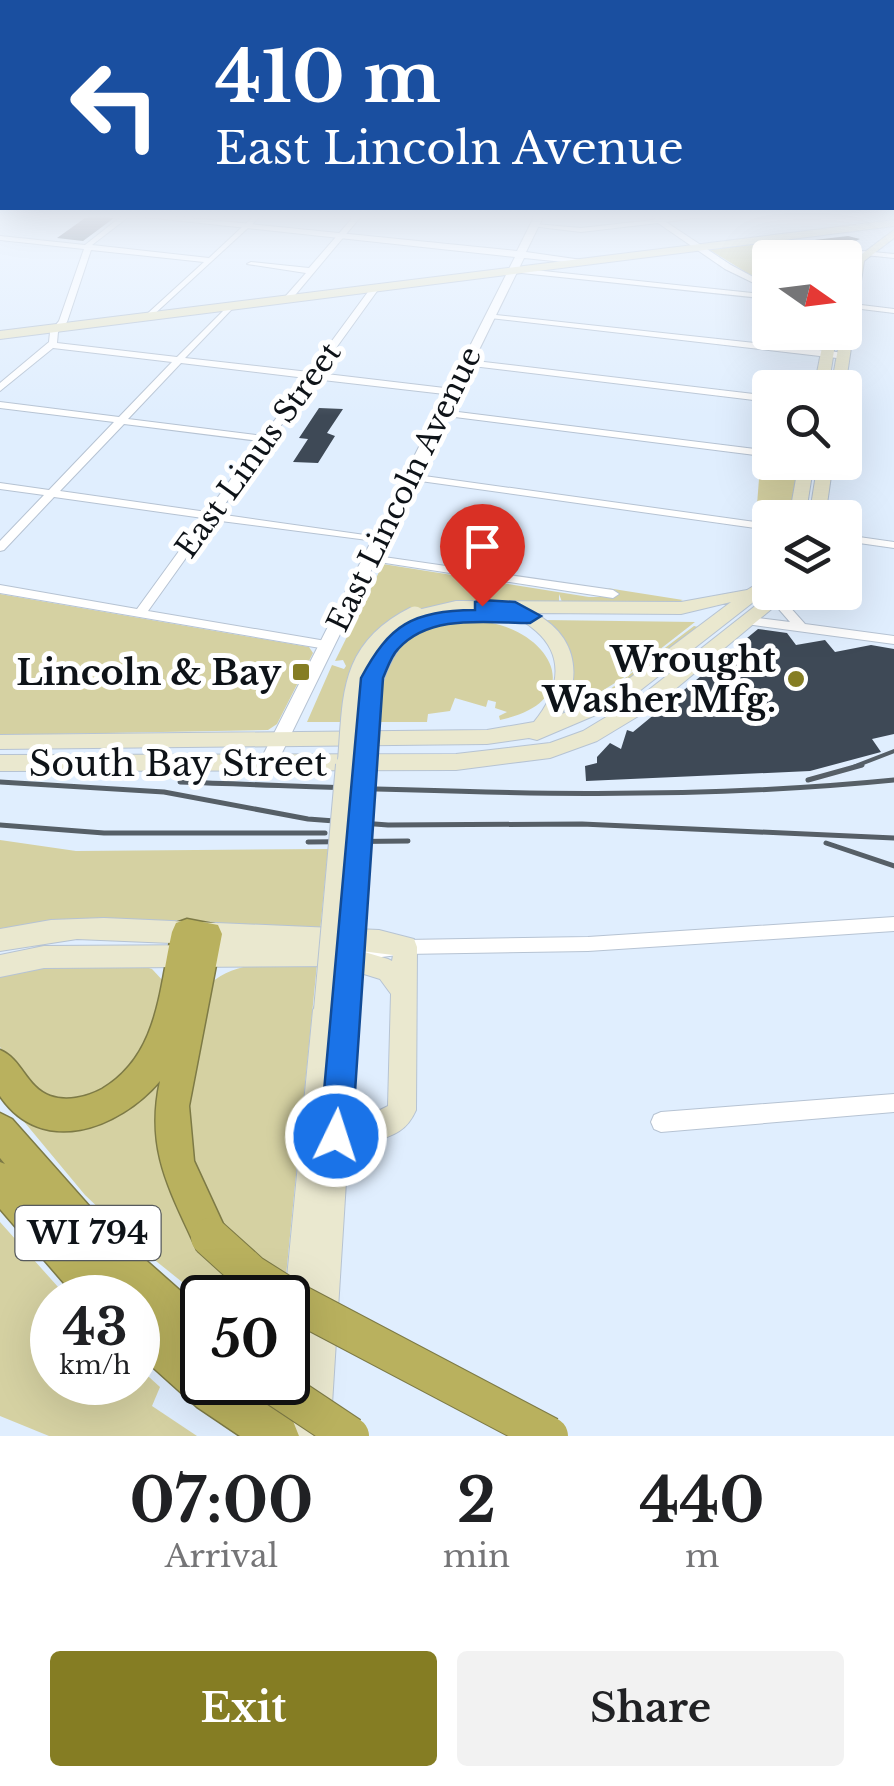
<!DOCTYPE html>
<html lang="en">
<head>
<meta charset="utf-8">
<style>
  :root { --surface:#fff; --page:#f2f2f2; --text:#202124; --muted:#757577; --accent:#857d23 }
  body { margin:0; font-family:"Libre Baskerville",serif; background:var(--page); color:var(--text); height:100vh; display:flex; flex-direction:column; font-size:38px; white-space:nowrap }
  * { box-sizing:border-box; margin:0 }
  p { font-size:32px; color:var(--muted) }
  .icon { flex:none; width:55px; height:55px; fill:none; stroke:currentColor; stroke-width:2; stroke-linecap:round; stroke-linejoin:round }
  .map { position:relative; height:1436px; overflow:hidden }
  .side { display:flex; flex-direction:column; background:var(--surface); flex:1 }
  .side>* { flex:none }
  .guide { position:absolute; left:0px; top:0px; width:895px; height:210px; box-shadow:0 10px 40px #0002; background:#1a4fa0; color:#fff; overflow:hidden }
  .needle { width:65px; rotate:104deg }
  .fabs { position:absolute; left:752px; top:240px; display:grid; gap:20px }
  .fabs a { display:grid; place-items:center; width:110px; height:110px; border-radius:10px; background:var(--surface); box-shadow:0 10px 40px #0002; font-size:50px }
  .speed { position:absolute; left:30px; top:1275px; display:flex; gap:20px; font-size:50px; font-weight:700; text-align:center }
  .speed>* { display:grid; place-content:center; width:130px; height:130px; border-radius:50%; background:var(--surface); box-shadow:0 10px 40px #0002; line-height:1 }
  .speed small { font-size:25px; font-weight:400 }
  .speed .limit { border:5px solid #111; border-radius:15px; background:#fff; color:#111 }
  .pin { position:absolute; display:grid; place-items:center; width:85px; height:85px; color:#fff; margin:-102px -42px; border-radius:50% 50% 50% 0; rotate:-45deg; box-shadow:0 0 10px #0007 }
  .pin .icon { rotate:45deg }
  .me { position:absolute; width:110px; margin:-55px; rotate:4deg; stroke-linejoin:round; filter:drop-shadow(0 0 8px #0008) }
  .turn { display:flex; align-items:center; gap:35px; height:210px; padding:0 50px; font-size:45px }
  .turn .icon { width:130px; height:130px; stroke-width:2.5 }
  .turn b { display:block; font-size:70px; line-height:85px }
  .eta { display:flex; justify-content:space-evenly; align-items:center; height:170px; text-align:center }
  .eta b { font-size:60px; font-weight:800; line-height:70px }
  .button { display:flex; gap:20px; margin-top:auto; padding:20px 50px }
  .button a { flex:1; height:115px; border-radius:10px; background:var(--accent); color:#fff; font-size:40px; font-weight:800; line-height:115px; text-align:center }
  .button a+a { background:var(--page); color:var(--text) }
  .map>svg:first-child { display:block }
  .green { fill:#d5d1a2 }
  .building { fill:#3e4956 }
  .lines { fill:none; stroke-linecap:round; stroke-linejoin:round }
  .pedestrian-casing { stroke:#b6c3d3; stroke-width:8 }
  .minor-casing { stroke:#b6c3d3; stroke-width:2 }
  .tertiary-casing { stroke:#b6c3d3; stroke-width:2 }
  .secondary-casing { stroke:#b6c3d3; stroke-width:2 }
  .motorway-casing { stroke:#7d7a46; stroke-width:3 }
  .pedestrian { stroke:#fff; stroke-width:6 }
  .minor { fill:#fff; fill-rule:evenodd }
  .tertiary { fill:#fff; fill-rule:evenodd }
  .secondary { fill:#eae8cf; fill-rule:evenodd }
  .motorway { fill:#b9b15e; fill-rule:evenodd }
  .rail-far1 { stroke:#565f67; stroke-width:4 }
  .rail { stroke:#565f67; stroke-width:5 }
  .secondary-bridge-far1-casing { stroke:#b6c3d3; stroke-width:21; stroke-linecap:butt }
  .secondary-bridge-casing { stroke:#b6c3d3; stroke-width:26; stroke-linecap:butt }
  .motorway-bridge-casing { stroke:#7d7a46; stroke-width:40; stroke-linecap:butt }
  .secondary-bridge-far1 { stroke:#eae8cf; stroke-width:19 }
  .secondary-bridge { stroke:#eae8cf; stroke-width:24 }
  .motorway-bridge { stroke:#b9b15e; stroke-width:38 }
  .route { fill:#1a73e8; stroke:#114b97; stroke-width:2.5 }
  .poi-dot { fill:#857d23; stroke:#fff; stroke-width:4 }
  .labels { text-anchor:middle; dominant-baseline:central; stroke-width:10; stroke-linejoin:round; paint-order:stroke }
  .far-street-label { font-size:30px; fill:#0e1318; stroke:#fff }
  .shield { fill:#fff; stroke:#565a5d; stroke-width:2.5 }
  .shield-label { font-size:32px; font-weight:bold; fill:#0e1318 }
  .poi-label { font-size:35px; font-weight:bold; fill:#0e1318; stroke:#fff; text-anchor:end }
  .street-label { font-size:35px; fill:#0e1318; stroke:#fff }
</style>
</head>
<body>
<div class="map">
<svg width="894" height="1436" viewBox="0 0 894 1436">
  <rect width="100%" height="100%" fill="#e0eefe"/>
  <path class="green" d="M772 242 757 279 710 250 711 249Z
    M765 401 770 402V462L799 463 789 517 770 518V522L756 518Z
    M383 564 589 597H615L616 591 607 588 683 600 673 604 562 602 559 594V602C494 601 445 596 384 626L408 639C510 576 621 694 500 720L499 716 507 712 495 708 496 702 488 700 486 707 455 698 450 711 428 714 427 722H307L332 665 344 669 346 666 343 660 335 661Z
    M0 594 309 647 313 653 277 724 268 730 0 735Z
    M544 620 695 622 623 678 576 707 609 690 694 626 698 627 613 693 558 718 574 708 561 710C588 671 567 654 544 620Z
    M0 840 76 851 328 849 320 932H0Z
    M317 964 285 1286 235 1249 198 1187 184 1109 210 984C238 958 280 965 317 964Z
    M143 966 152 969 165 983 157 1038 124 1085 67 1104 33 1093 0 1047V974L29 967Z
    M163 1061 162 1102 227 1274 224 1297 202 1298 146 1253 85 1195 16 1112 48 1121Z
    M0 1222 67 1297 52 1298V1382H138V1367L160 1387 152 1406 197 1436H49L0 1416Z"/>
  <path class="building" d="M98 216 114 218 83 241 57 238 85 218Z
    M848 236 860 239 835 250 833 258H777L781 244Z
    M319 408 343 409 327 433 335 436 318 463 293 462 308 439 299 438Z
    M758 629 787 633 796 645 825 640 835 652 871 645 894 649V734L872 739 881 752 810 771 586 781 585 766 597 763V757L610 743 621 749 627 730 633 732Z"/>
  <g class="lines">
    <defs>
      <path id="pedestrian" d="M770 258 774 242"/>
      <path id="minor" d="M123 215H131L92 245 209 258 255 215H262L150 318H147V314L204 262 91 250 67 322 58 332 57 343 177 357 230 304H233V308L185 358 309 372 373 285H376L380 287 318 373 453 389 458 392 453 395 314 379 218 514 379 537 383 538V542L213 520 148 611 326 641 331 642 332 645 331 648 326 649 0 593V585L137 609 203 518 54 497 4 550 0 551V541L44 495 0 489V483L49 490 114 422 0 408V402L119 417 172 362 53 348 0 391V383L49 342 50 332 59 321 84 249 0 240V236L85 245ZM181 363 306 378 263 436 128 419ZM124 424 259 441 207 512 60 491Z
        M355 215H362L291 300 284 298 306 273 247 264 251 262 309 268Z
        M689 215H713L666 222 731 265 757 279 765 260 770 258V268L763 282 770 286V291L725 269 658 223 581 232 531 226 535 224 581 228 653 220 656 217 660 219Z
        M862 251 894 254V258L865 255H862Z
        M515 268 770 295V299L512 272 511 270Z
        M845 303 894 309V313L845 307Z
        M487 314 837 352 841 355 837 358 490 318H487Z
        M467 360 770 396V402L464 365 463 363Z
        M442 410 755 449 760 452 755 455 439 415 437 413Z
        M410 474 770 524V530L406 479 405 477Z
        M845 535 894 542V548L845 541Z
        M370 555 613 590 619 594 613 598 366 560 364 558Z
        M776 595 780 596 805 624 894 636V644L746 624 744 621 750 617 790 622 770 599Z
        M894 917V931L588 951 405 954 351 961 345 959 343 954 345 949 351 947 405 940 588 937Z
        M894 1094V1112L661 1132 654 1129 651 1122 654 1115 661 1112Z"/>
      <path id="tertiary" d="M127 215H161L517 251 535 215H544L526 252 589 261 584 264 524 258 277 763 274 768H262L259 763 515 257Z"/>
      <path id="secondary" d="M894 220V226L0 339V331Z
        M894 230V238L864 261 845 388H831L841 332H845V309L854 260Z
        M825 332H837L828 388H814Z
        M799 462H814L805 518H789Z
        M818 462H833L825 518H809Z
        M770 576V589L624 703 537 740 529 738 487 744 0 749V735L487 730 534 722C557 694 567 658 536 631 527 623 513 614 502 613 472 610 444 615 415 622L406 616 409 612 456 601 681 602 747 590ZM731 602 610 693 562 714C583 674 576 635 534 613L681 614Z
        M773 592H792L655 706 597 741 550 758 456 770 0 771V755L456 754 550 743 583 731 641 696Z
        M104 918 379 930 414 939 417 947 416 1110C406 1133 391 1136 369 1143L349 1134 330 1436H271L276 1382H288V1298H285L313 1010 317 1002 326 998 334 1001 344 996 353 1000 357 1008 351 1095 370 1115 388 1106 391 994 380 979 338 966 44 968 0 977V955L44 946 219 945 77 939 0 951V929L51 920ZM361 951 393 955 392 961 388 959Z"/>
      <path id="motorway" d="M187 919 218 925 222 934 189 1106 194 1161 229 1237 223 1250 210 1256 197 1250C170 1190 145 1150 160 1081 119 1129 42 1158 0 1096V1050C22 1059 26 1087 50 1096 67 1102 87 1097 102 1089 159 1055 159 989 172 932L176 923Z
        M0 1113 12 1119 106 1225 202 1310V1382H235L293 1421 299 1436H240L197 1407 138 1354V1308L144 1311 138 1304V1298H130L119 1288 123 1298H77L0 1209V1162L5 1164 0 1158Z"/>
    </defs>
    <use href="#pedestrian" class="pedestrian-casing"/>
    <use href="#minor" class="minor-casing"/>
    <use href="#tertiary" class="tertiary-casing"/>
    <use href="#secondary" class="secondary-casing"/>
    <use href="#motorway" class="motorway-casing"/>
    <use href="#pedestrian" class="pedestrian"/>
    <use href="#minor" class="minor"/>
    <use href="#tertiary" class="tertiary"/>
    <use href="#secondary" class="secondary"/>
    <use href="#motorway" class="motorway"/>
    <path class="rail-far1" d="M853 767 894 751"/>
    <path class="rail" d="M808 780 862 765
      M0 782 164 792 308 819 388 825 582 824 894 838
      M180 782C419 790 656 804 894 780
      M0 825 104 833H325
      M308 842 408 841
      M826 843 894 866"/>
    <defs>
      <path id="secondary-bridge-far1" d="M347 767C353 700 346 650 415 616
        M363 767C367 722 365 679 392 642"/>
      <path id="secondary-bridge" d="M344 1008 363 765
        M326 1010 348 765"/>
      <path id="motorway-bridge" d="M210 1237 251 1274 297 1303 549 1436
        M269 1382 350 1436"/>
    </defs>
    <use href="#secondary-bridge-far1" class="secondary-bridge-far1-casing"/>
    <use href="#secondary-bridge" class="secondary-bridge-casing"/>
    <use href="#motorway-bridge" class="motorway-bridge-casing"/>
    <use href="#secondary-bridge-far1" class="secondary-bridge-far1"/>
    <use href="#secondary-bridge" class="secondary-bridge"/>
    <use href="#motorway-bridge" class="motorway-bridge"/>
  </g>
  <linearGradient id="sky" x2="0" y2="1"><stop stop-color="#7bb0e6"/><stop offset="0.52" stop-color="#f1f7ff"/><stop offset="1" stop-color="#f1f7ff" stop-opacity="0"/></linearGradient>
  <rect width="894" height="416" fill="url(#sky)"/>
  <path class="route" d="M482 600 515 602 541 616 530 623C488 623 430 613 398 649 391 656 387 669 383 678L352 1136 347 1148 336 1152 325 1148 320 1136 361 678C390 624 412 611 475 610V602Z"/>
  <g class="poi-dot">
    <rect x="291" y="662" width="20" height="20" rx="5"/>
    <circle cx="796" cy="679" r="10"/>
  </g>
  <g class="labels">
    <g class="far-street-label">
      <text transform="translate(258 450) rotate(-54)">East Linus Street</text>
      <text transform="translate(404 489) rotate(-64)">East Lincoln Avenue</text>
    </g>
    <rect class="shield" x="15.5" y="1206" width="145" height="54" rx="8"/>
    <g class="shield-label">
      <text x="88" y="1233">WI 794</text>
    </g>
    <g class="poi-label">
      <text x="776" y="659">Wrought<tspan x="776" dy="40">Washer Mfg.</tspan></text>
      <text x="281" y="672">Lincoln &amp; Bay</text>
    </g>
    <g class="street-label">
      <text x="178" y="763">South Bay Street</text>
    </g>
  </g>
</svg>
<div class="fabs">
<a><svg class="needle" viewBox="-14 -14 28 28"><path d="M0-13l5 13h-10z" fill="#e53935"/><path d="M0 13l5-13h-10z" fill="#757577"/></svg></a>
<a><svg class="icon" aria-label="search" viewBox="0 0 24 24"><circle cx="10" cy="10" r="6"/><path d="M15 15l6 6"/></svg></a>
<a><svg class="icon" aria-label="layers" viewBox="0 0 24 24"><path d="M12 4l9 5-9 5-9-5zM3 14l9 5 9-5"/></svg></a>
</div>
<div class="speed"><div>43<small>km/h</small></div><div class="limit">50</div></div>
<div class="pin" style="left:482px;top:606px;background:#d93025"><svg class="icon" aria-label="arrive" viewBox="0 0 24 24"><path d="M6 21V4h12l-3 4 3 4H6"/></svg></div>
<svg class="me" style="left:336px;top:1136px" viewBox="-20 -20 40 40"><circle r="17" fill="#1a73e8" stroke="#fff" stroke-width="3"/><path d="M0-11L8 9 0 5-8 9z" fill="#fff"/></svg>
<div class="guide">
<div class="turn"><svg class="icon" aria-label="left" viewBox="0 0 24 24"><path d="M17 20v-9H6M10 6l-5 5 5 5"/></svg><div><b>410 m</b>East Lincoln Avenue</div></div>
</div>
</div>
<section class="side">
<div class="eta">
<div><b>07:00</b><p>Arrival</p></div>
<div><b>2</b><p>min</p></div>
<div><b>440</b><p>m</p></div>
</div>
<div class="button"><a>Exit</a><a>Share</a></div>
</section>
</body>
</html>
